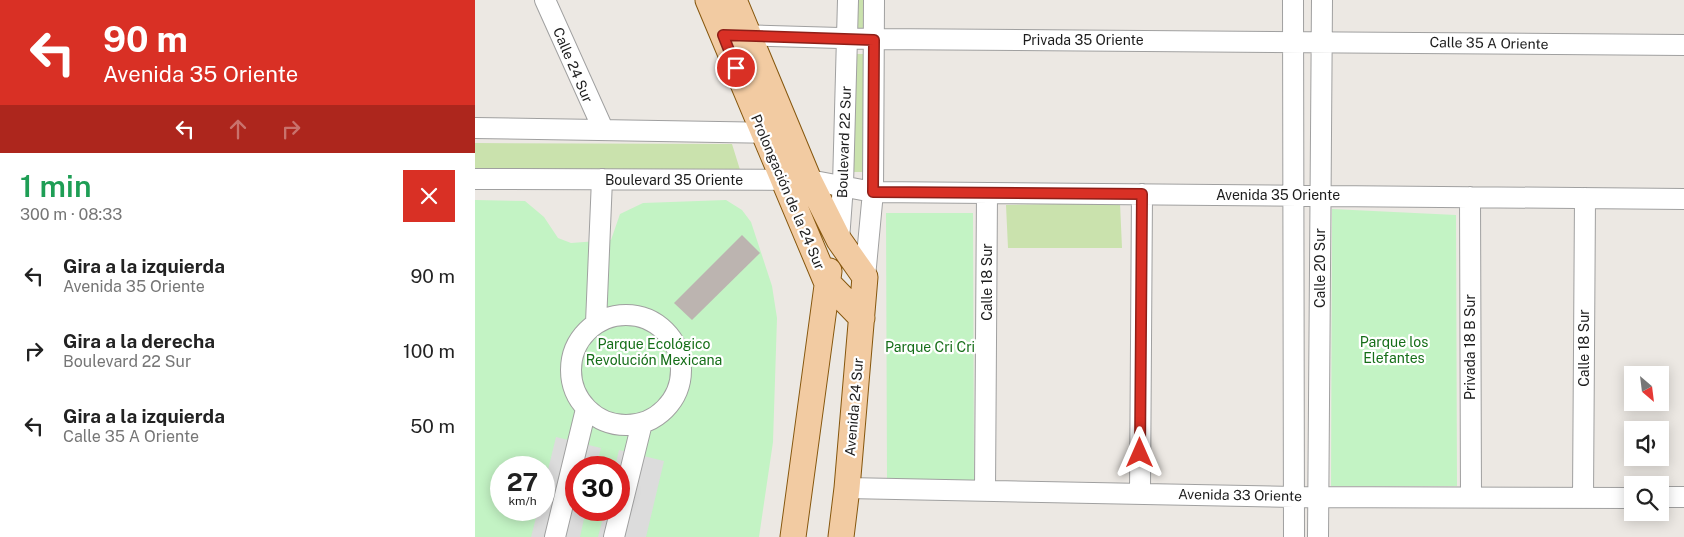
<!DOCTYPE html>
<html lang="es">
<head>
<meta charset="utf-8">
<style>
  :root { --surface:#fff; --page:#f2f2f2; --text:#222; --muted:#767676 }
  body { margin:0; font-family:"Public Sans",sans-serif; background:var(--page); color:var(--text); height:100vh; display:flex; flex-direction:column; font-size:19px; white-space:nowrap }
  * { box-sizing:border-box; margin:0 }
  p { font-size:16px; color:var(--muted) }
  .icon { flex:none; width:28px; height:28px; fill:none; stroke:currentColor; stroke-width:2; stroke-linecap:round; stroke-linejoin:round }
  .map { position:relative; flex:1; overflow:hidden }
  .sheet { display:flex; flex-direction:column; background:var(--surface); width:475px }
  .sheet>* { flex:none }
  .guide { background:#d93025; color:#fff; overflow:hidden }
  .needle { width:32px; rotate:152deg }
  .tools { position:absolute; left:1149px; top:366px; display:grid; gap:10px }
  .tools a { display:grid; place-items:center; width:45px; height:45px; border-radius:0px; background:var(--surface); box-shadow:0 2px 12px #0003; font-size:25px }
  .speed { position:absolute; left:15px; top:456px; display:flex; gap:10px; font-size:25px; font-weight:700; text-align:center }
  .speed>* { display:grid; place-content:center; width:65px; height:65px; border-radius:50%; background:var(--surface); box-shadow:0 2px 12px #0003; line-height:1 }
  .speed small { font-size:12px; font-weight:400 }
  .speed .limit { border:8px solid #d22; background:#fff; color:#111 }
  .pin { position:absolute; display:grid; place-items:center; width:42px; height:42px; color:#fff; margin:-21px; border:2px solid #fff; border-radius:50%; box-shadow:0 1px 5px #0007 }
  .me { position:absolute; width:55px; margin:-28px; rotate:0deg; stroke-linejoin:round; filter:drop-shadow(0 0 4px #0008) }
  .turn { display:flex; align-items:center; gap:18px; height:105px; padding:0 20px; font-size:22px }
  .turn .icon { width:65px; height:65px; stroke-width:2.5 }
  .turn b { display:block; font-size:35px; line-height:42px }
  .lanes { display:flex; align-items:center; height:48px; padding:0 20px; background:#0003; justify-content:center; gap:25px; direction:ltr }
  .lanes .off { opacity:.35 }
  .round { display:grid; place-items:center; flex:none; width:52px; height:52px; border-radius:0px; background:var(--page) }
  .overview { display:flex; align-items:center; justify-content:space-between; height:85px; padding:0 20px }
  h1 { font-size:30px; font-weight:600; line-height:38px; color:#1e9e55 }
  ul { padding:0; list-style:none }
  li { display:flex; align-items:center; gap:15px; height:75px; padding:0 20px }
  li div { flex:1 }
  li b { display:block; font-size:19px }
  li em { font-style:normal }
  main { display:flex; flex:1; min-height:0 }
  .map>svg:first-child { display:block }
  .grass { fill:#cae2ad }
  .park { fill:#c3f3c4; fill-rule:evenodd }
  .parking { fill:#dcdcdc }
  .building { fill:#bcb4b0 }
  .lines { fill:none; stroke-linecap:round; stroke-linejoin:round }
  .minor-casing { stroke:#a0a0a0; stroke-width:22 }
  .major-casing { stroke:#86570e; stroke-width:27 }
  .minor { stroke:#fff; stroke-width:20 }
  .major { stroke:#f2cba2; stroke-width:25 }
  .route-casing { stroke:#8d1f18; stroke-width:12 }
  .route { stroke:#d93025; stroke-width:9 }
  .labels { text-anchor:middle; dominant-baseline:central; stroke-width:4.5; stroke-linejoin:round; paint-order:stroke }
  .street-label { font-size:14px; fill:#1c1c1c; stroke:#fff }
  .park-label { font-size:14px; fill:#156e18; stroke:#fff }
</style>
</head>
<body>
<main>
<section class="sheet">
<div class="guide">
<div class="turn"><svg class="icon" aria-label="left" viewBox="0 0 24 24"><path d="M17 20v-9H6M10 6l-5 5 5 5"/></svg><div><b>90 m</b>Avenida 35 Oriente</div></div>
<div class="lanes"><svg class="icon" aria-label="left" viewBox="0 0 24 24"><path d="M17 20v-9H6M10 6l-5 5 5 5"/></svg><svg class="icon off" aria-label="ahead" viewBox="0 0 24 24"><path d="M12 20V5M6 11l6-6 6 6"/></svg><svg class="icon off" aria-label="right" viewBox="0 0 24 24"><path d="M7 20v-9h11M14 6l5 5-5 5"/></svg></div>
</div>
<div class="overview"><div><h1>1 min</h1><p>300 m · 08:33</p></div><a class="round" style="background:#d93025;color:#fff"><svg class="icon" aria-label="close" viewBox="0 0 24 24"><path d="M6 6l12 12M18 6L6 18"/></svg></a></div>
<ul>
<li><svg class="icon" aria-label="left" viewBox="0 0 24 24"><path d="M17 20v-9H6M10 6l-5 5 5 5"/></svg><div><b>Gira a la izquierda</b><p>Avenida 35 Oriente</p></div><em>90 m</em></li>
<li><svg class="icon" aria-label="right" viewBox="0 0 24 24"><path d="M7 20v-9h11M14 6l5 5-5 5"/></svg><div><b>Gira a la derecha</b><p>Boulevard 22 Sur</p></div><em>100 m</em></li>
<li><svg class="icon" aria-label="left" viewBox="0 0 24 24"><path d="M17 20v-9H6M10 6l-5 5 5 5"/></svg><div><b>Gira a la izquierda</b><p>Calle 35 A Oriente</p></div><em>50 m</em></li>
</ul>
</section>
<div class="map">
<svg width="1209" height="537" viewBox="0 0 1209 537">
  <rect width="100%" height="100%" fill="#ece8e3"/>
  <path class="grass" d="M376 0H395V30H375Z
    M376 54H396L394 172H375Z
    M0 143 257 144 266 173 0 169Z
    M645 203 647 248H533L531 205Z"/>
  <path class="park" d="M0 200 50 201 69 217 83 238 96 243 136 240 145 214 168 203 251 200 267 210 276 222 297 286 302 318 298 442 284 537H0ZM26 468H69V510H26ZM101 468H144V510H101Z
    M857 209 981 215 982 486H856Z
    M411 213H498L499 480 412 481Z"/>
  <path class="parking" d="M81 437 126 448 121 467 101 468V510H111L105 537H56L63 510H69V486Z
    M144 450 189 461 171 537H123L130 510H144V468L140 467Z"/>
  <path class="building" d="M267 235 285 253 217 320 199 303Z"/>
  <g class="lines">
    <defs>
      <path id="minor" d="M70 0 128 129
        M818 0 819 537
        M260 35 399 39 1209 45
        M0 128 302 133
        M0 179 334 180 398 192 1209 199
        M995 197 996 497
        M364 240 368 185 373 0
        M390 277 398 192 399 0
        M96 370a55 55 0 1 1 110 0a55 55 0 1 1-110 0Z
        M121 323 127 179
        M372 488 819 497 1158 498
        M510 490 512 193
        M665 492 667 194
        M1185 497H1209
        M1108 498 1110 198
        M80 537 111 409
        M139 537 167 423
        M843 537 847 0"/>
      <path id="major" d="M233 0 351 281 387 318
        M259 0 334 180 364 240 390 277 372 488 366 537
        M318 537 354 271"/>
    </defs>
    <use href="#minor" class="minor-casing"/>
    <use href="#major" class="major-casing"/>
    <use href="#minor" class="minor"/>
    <use href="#major" class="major"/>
  </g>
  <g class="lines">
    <defs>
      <path id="route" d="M261 68 248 35 399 40 398 192 667 194 665 453"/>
    </defs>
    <use href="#route" class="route-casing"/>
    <use href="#route" class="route"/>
  </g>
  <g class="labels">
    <g class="street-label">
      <text x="608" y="40">Privada 35 Oriente</text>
      <text transform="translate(1014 43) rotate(1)">Calle 35 A Oriente</text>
      <text transform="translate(98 65) rotate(67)">Calle 24 Sur</text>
      <text transform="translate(369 142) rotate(-88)">Boulevard 22 Sur</text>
      <text x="199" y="180">Boulevard 35 Oriente</text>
      <text transform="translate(313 192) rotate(67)">Prolongación de la 24 Sur</text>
      <text x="803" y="195">Avenida 35 Oriente</text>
      <text transform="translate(845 268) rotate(-90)">Calle 20 Sur</text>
      <text transform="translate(512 282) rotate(-90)">Calle 18 Sur</text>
      <text transform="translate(995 347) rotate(-90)">Privada 18 B Sur</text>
      <text transform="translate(1109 348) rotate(-90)">Calle 18 Sur</text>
      <text transform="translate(379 407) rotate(-85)">Avenida 24 Sur</text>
      <text transform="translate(765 495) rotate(1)">Avenida 33 Oriente</text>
    </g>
    <g class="park-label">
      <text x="919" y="342">Parque los<tspan x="919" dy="16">Elefantes</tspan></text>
      <text x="179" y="344">Parque Ecológico<tspan x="179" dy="16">Revolución Mexicana</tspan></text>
      <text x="455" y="347">Parque Cri Cri</text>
    </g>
  </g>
</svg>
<div class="tools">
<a><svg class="needle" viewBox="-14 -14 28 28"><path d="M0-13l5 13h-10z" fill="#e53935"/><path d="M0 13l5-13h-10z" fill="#767676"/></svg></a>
<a><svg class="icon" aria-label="sound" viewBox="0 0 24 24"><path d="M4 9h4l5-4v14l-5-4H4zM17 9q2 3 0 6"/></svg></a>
<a><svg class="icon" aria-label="search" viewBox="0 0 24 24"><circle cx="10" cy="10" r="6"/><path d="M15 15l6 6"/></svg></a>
</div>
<div class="speed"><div>27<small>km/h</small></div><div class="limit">30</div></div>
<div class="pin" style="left:261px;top:68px;background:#d93025"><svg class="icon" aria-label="arrive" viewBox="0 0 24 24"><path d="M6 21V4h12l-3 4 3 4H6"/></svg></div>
<svg class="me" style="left:665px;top:453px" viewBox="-20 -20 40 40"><path d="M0-17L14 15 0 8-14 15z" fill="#d93025" stroke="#fff" stroke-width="4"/></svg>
</div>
</main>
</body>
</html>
